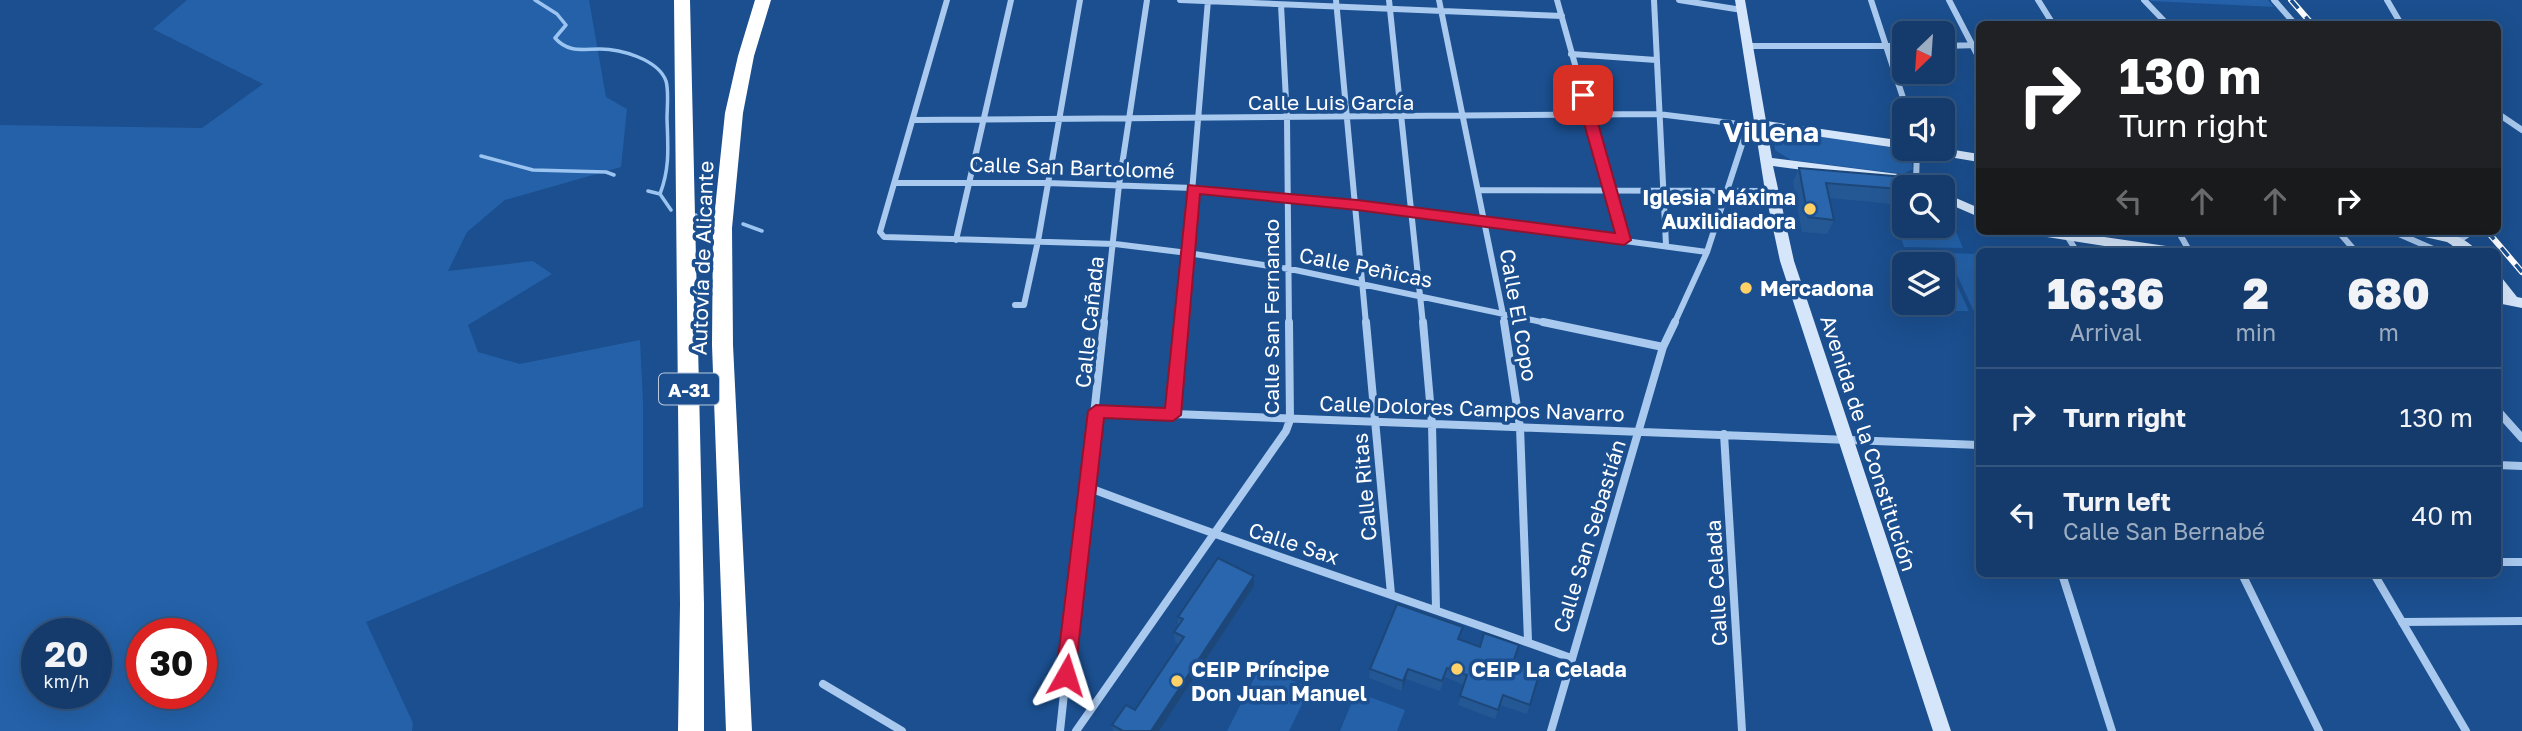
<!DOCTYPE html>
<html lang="en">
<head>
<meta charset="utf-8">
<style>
  :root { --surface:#143b6b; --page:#214673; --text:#f1f3f6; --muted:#9dadc1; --line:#33557e }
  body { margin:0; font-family:"Golos Text",sans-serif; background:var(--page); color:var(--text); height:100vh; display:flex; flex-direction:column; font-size:26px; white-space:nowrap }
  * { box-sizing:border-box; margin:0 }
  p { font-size:23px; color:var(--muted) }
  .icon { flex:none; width:38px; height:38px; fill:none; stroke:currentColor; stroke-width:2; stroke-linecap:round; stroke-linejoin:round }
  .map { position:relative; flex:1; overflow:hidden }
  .panel { position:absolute; left:1976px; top:248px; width:525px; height:329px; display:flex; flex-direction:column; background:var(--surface); border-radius:10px; box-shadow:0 7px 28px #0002,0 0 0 2px var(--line) }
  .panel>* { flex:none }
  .guide { position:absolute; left:1976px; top:21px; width:525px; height:214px; border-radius:10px; box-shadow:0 7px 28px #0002,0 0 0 2px var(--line); background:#202124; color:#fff; overflow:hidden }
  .needle { width:46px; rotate:205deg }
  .buttons { position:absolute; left:1892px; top:21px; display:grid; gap:14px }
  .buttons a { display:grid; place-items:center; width:63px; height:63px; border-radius:10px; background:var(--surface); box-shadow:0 7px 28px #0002,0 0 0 2px var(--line); font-size:35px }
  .speed { position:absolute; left:21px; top:618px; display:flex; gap:14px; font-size:35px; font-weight:700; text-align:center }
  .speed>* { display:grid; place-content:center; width:91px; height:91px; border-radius:50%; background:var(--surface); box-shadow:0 7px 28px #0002,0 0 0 2px var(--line); line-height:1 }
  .speed small { font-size:18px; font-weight:400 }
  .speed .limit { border:10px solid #d22; background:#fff; color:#111 }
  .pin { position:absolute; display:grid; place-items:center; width:60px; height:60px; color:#fff; margin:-30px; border-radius:14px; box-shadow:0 4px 10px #0006 }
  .me { position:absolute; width:77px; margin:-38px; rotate:6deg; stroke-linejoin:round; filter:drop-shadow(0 0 5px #0008) }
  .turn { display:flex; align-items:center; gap:24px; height:147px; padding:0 28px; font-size:32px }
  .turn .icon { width:91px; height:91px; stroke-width:2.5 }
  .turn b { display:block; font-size:49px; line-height:60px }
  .lanes { display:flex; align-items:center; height:66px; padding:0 28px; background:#0003; justify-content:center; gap:35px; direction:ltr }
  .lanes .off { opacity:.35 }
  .eta { display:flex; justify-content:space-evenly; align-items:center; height:119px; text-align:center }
  .eta b { font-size:42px; font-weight:800; line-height:49px }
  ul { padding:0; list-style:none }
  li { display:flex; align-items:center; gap:21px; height:98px; padding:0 28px; border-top:2px solid var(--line) }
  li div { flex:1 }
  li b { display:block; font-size:26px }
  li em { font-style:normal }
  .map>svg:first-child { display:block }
  .green { fill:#2461a8; fill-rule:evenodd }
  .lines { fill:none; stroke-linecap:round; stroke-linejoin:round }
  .stream { stroke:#9cc4f0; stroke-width:3.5 }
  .street-far1 { stroke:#a9c9ee; stroke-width:6 }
  .street { stroke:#a9c9ee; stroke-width:8 }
  .secondary { fill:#d6e6fa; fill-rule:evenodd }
  .highway { fill:#fff; fill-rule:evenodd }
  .rail-casing { stroke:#fff; stroke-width:6 }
  .rail { stroke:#1b4f8f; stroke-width:3.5; stroke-dasharray:11; stroke-linecap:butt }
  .wall { fill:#245895 }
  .shaded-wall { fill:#1d4779 }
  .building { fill:#2a66ad; stroke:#1d4779; stroke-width:2 }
  .route { fill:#e11d48; stroke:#92132f; stroke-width:2 }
  .poi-dot { fill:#ffd166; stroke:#1b4f8f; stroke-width:2.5 }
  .labels { text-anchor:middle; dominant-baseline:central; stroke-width:7; stroke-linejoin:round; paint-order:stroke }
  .shield { fill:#1b4f8f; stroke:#bbcadd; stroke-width:2 }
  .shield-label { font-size:19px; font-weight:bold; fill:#fff }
  .street-label { font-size:21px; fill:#fff; stroke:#1b4f8f }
  .poi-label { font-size:21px; font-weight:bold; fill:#fff; stroke:#1b4f8f; text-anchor:start }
  .district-label { font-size:28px; font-weight:bold; fill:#fff; stroke:#1b4f8f }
</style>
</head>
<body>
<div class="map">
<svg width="2522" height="731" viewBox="0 0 2522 731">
  <rect width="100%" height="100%" fill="#1b4f8f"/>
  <path class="green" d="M187 0H589L606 97 627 109 621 167 505 200 467 232 448 271 533 261 552 274 468 325 478 352 520 364 640 340 643 402V507L366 622 413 723 412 731H0V125L202 128 263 84 153 29ZM37 634H96V693H37ZM142 634H201V693H142Z
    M2150 0H2268L2274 7 2151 1Z
    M1786 130 1900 149 1910 154 1913 169 1903 174 1791 160 1775 150 1774 136Z
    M1897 226 1954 227 1963 248 1904 247Z
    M1905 253H1942L1969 311H1930L1926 303H1942V264H1910Z
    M1947 253 1979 254V310H1973Z
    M1260 667 1310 688 1289 731H1227Z
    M1356 692 1405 710 1397 731H1340Z"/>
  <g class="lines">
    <path class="stream" d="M535 0 557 14 566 25 555 38C568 53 583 49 600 49 620 49 658 59 666 81 669 91 667 108 667 119 668 147 670 168 660 194
      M481 156 533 170 606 172 614 175
      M648 191 660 194 671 210
      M695 215 707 217
      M743 224 762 231"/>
    <path class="street-far1" d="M947 0 880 232 884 237 1115 244 1188 253 1295 270 1551 324
      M1180 0 1562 16
      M1336 0 1366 324
      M1389 0 1423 324
      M1439 0 1505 324
      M1557 0 1624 240
      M1654 0 1666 245
      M1679 0 1742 10
      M1871 0 1907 110
      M1949 0 1979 58
      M2038 0 2053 24
      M2144 0 2167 24
      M2274 0 2295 24
      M2387 0 2401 24
      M1281 5 1287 119 1289 324
      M1748 46H1904
      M1942 46 1979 45
      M1571 54 1656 60
      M2497 113 2522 130
      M913 120 1658 114 1739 124 1747 129
      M895 183H1047L1193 188 1357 205 1707 252
      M1916 183 1917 149
      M1478 190 1771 191
      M2064 231 2077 252
      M2178 231 2190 252
      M2338 231 2356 252
      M2392 231 2440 252
      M956 240 1011 0
      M2452 252 2458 241 2467 235 2464 231
      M1015 305H1024L1038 241 1080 0
      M1104 324 1119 185 1147 0
      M1181 324 1208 0
      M1674 324 1707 252 1747 129 1760 124"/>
    <path class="street" d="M1366 322 1391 594
      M1423 322 1432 424 1436 609
      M1504 322 1520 427 1528 641
      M1543 322 1663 347
      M2497 410 2522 438
      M1096 411 1979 445
      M1173 415 1181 322
      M1724 434 1742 731
      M2497 465 2522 466
      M1087 487C1247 548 1410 600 1571 658
      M2497 562H2522
      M2062 574 2112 731
      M2242 574 2319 731
      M2374 574 2466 731
      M2402 622 2522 621
      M823 684 902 731
      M1060 731 1104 322
      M1076 731 1286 431 1290 420 1289 322
      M1551 731 1663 347 1675 322"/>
    <path class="secondary" d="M1735 0H1745L1766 121 1904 141V149L1767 129 1772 158 1898 174 1929 184 1931 187H1913L1897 182 1773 166 1794 261 1951 731H1933L1780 261 1765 191Z
      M1942 148 1979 154V162L1925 153 1919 149Z
      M1942 192 1979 208V217L1942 201Z
      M2028 231H2063L2173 247 2179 252H2143L2034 235Z
      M2410 231C2435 231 2461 231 2478 252H2463L2447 242 2416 235Z
      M2497 276 2502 278 2517 297 2522 298V308L2497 303V293L2500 294 2497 291Z"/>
    <path class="highway" d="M674 0H690L704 604V731H678L680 604Z
      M755 0H771L754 56 743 113 732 228 733 345 752 731H726L712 345 713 228 725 113 738 56Z"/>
    <defs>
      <path id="rail" d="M2291 0 2312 24
        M2487 231 2522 272"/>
    </defs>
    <use href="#rail" class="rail-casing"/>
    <use href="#rail" class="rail"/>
  </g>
  <path class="wall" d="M1799 168 1904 187V215H1895L1892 204 1829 198 1834 220 1827 234 1802 232 1793 182Z
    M1254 586 1159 731H1113L1112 725 1135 710 1180 645 1175 642 1174 632 1178 625V617Z
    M1460 640 1514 662 1537 681 1527 714 1500 705 1495 719 1458 705 1464 685 1445 677 1440 691 1406 679 1402 691 1369 678 1370 669Z"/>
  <path class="shaded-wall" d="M1254 576V586L1159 731H1151Z
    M1408 669 1406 679 1402 691 1403 681Z"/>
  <path class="building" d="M1799 168 1917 178 1920 187H1904V200H1902L1899 189 1826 183 1834 220 1808 217Z
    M1218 558 1254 576 1151 731H1123L1112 725 1126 705 1135 710 1184 637 1174 632 1183 619 1178 617Z
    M1397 604 1463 627 1458 639 1480 647 1484 633 1519 645 1513 662 1540 671 1530 705 1503 695 1498 710 1460 696 1467 675 1447 668 1442 681 1408 669 1403 681 1370 669Z"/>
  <path class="route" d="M1583 91 1590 95 1631 240 1624 245 1357 210 1200 194 1181 415 1173 421 1104 418 1075 675 1072 681 1066 683 1059 681 1056 675 1088 411 1096 405 1165 408 1188 185 1357 200 1615 233 1576 95Z"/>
  <g class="poi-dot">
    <circle cx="1810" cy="209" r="7"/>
    <circle cx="1746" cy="288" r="7"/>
    <circle cx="1457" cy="669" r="7"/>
    <circle cx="1177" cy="681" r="7"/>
  </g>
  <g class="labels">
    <rect class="shield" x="659" y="373.5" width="60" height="31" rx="5"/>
    <g class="shield-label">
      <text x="689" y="389">A-31</text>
    </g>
    <g class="street-label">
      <text x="1331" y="102">Calle Luis García</text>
      <text transform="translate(1072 167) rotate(2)">Calle San Bartolomé</text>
      <text transform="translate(702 258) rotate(-88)">Autovía de Alicante</text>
      <text transform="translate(1366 267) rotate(11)">Calle Peñicas</text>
      <text transform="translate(1519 315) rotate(80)">Calle El Copo</text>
      <text transform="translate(1271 317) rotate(-90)">Calle San Fernando</text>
      <text transform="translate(1089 322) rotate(-84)">Calle Cañada</text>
      <text transform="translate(1472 408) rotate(2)">Calle Dolores Campos Navarro</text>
      <text transform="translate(1869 443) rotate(72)">Avenida de la Constitución</text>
      <text transform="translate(1364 487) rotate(-95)">Calle Ritas</text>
      <text transform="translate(1589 536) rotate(-73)">Calle San Sebastián</text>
      <text transform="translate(1294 543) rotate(18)">Calle Sax</text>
      <text transform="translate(1716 583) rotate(-93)">Calle Celada</text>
    </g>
    <g class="poi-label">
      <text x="1796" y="197" text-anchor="end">Iglesia Máxima<tspan x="1796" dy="24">Auxilidiadora</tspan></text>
      <text x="1760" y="288">Mercadona</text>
      <text x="1191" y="669">CEIP Príncipe<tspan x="1191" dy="24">Don Juan Manuel</tspan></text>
      <text x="1471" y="669">CEIP La Celada</text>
    </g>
    <g class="district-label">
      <text x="1771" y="131">Villena</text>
    </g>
  </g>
</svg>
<div class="buttons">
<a><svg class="needle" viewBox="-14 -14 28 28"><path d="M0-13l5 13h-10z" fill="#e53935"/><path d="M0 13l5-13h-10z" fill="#9dadc1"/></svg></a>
<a><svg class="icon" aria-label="sound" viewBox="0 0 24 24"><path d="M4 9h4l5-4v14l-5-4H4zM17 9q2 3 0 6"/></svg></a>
<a><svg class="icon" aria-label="search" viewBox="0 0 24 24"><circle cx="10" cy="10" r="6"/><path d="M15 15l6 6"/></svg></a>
<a><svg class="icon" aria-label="layers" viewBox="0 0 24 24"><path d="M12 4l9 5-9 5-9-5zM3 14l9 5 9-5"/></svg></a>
</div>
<div class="speed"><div>20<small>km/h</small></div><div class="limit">30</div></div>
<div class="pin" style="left:1583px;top:95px;background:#d93025"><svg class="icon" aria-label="arrive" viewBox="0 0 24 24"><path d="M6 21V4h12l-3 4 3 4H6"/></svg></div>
<svg class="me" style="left:1066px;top:675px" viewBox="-20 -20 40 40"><path d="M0-17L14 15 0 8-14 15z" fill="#e11d48" stroke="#fff" stroke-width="4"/></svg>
<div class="guide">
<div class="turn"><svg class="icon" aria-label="right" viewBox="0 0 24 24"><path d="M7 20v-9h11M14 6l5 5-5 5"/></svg><div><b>130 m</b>Turn right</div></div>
<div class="lanes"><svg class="icon off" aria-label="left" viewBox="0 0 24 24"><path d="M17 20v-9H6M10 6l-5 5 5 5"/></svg><svg class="icon off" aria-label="ahead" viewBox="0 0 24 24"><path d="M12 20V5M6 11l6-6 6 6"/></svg><svg class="icon off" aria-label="ahead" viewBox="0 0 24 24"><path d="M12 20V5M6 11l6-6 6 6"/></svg><svg class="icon" aria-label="right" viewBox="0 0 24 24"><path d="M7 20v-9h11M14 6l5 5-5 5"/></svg></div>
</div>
<section class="panel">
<div class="eta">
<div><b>16:36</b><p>Arrival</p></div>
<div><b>2</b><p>min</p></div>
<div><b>680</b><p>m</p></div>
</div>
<ul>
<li><svg class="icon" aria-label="right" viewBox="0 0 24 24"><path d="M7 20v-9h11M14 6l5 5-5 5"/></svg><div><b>Turn right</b></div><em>130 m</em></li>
<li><svg class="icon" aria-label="left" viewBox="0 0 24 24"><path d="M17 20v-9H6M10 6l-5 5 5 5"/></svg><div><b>Turn left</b><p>Calle San Bernabé</p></div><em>40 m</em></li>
</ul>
</section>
</div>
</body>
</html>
